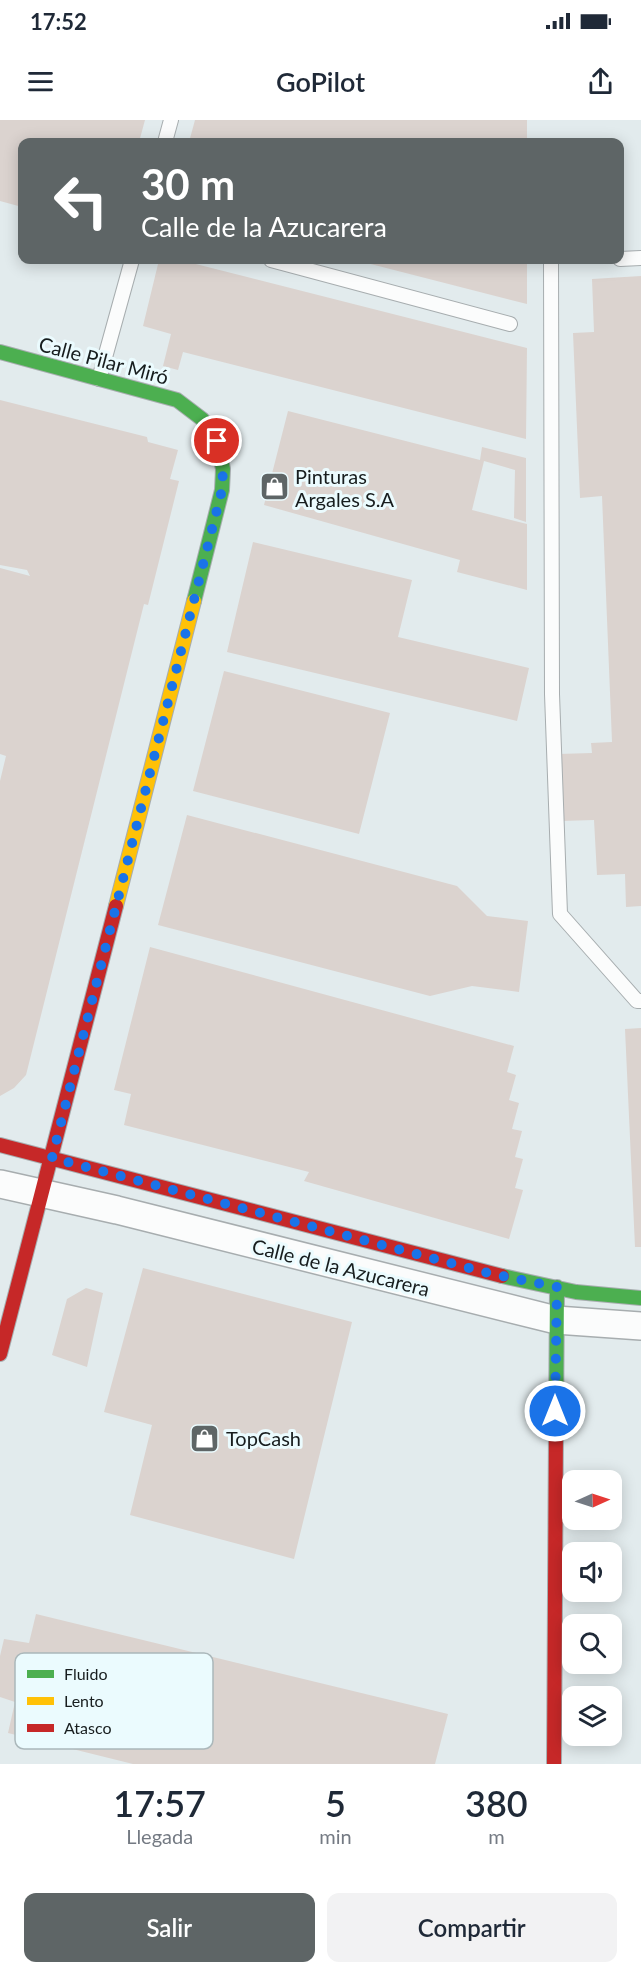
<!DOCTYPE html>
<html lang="es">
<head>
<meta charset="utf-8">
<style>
  :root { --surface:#fff; --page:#f2f2f3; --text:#1f2937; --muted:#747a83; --accent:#5e6566 }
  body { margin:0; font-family:Lato,sans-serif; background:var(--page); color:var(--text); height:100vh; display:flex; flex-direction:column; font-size:22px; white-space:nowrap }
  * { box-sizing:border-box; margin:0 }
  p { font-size:20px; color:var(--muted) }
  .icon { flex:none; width:33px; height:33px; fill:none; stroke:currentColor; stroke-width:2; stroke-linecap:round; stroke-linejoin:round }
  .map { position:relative; height:1644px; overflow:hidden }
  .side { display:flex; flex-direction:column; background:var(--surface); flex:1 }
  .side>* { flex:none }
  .banner { position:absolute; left:18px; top:18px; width:606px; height:126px; border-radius:12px; box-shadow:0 3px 15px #0003; background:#5e6566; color:#fff; overflow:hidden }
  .needle { width:39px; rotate:87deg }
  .controls { position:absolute; left:562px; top:1350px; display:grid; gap:12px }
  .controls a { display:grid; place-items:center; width:60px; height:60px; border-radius:12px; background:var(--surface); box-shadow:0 3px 15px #0003; font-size:30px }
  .pin { position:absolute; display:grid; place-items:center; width:51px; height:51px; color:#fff; margin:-26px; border:3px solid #fff; border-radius:50%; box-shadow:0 2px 6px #0007 }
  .me { position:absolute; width:66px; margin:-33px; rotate:0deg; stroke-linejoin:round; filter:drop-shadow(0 0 4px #0008) }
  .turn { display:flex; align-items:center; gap:21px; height:126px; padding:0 24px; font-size:27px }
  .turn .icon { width:78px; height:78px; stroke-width:2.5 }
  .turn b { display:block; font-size:42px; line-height:51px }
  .eta { display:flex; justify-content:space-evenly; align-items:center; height:102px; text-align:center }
  .eta b { font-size:36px; font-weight:600; line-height:42px }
  .primary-button { display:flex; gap:12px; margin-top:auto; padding:12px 24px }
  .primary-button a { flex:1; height:69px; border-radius:12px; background:var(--accent); color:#fff; font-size:24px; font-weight:600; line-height:69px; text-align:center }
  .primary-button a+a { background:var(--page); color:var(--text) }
  .status { display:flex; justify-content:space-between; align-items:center; height:42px; padding:0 30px; background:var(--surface); direction:ltr }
  .status svg { height:16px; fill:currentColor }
  header { display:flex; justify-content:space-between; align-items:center; height:78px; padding:0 24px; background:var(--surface); font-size:27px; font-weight:600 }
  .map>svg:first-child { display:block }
  .building { fill:#dbd3cf }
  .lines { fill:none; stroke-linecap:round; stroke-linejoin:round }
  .lane-casing { stroke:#a7adaf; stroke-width:16 }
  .street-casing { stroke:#a7adaf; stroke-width:30 }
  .fast-casing { stroke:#a7adaf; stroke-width:16 }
  .slow-casing { stroke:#a7adaf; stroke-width:16 }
  .jam-casing { stroke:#a7adaf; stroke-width:16 }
  .lane { stroke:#fbfcfc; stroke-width:14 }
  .street { stroke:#fbfcfc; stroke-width:27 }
  .fast { stroke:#4caf50; stroke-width:14 }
  .slow { stroke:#ffc107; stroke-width:14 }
  .jam { stroke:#c62828; stroke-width:14 }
  .route { stroke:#1a73e8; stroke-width:10; stroke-dasharray:0 18 }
  .labels { text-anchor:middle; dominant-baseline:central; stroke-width:6; stroke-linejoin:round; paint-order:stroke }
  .street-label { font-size:20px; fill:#171d1e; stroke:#ebfbfe }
  .poi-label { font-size:20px; fill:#171d1e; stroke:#ebfbfe; text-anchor:start }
  .key { fill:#ebfbfe; stroke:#abb8bb; stroke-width:1.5 }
  .key-label { font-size:16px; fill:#171d1e }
</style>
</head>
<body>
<div class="status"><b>17:52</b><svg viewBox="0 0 49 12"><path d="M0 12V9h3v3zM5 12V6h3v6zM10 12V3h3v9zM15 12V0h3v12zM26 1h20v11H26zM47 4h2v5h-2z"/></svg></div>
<header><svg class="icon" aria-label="menu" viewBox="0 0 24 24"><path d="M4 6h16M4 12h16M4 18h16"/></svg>GoPilot<svg class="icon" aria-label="share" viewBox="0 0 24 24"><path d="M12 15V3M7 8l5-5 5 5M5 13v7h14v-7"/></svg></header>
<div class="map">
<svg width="641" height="1644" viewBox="0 0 641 1644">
  <rect width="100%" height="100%" fill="#e2ebed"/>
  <path class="building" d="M0 0H145L139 22H22V87L0 81Z
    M195 0H527V22H189Z
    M159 140H180L527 228 526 319 183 232 178 250 163 246 171 214 143 206Z
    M355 140H527V184Z
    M641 156V786L626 787 625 754 597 755 594 700 561 701 558 634 592 633 591 623 612 622 602 376 580 378 573 213 594 212 592 159Z
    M0 280 147 317 148 322 178 330 170 359 179 361 148 485 144 484 26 955 14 968 0 976V661L6 636 0 634V448L30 456 27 450 0 445Z
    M288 291 480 340 482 327 526 338V402L514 398 515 350 484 341 472 390 527 404V470L457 452 460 440 264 385Z
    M253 422 412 460 398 517 529 548 517 601 227 532Z
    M224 551 390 593 359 714 193 671Z
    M187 695 457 766 487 796 528 801 519 872 472 866 430 876 158 805Z
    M150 827 514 926 507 952 516 955 509 980 519 983 512 1009 522 1011 515 1037 523 1039 515 1068 523 1070 509 1119 304 1061 309 1052 124 1005 131 974 114 970Z
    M641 908V1127H635L625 909Z
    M143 1148 352 1202 294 1439 130 1395 152 1305 104 1292Z
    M86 1168 103 1173 87 1247 52 1235 67 1179Z
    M36 1494 448 1594 435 1644H133L8 1613 15 1582 0 1577V1536L4 1519 29 1523Z"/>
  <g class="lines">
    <defs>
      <path id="lane" d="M165 22 171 0
        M620 139 641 138
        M271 140 510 204
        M551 140 552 574 560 794 637 881H641
        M99 259 132 140"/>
      <path id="street" d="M0 1064 117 1090 556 1200 641 1206"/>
      <path id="fast" d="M0 232 177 280 202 299 217 321 223 349 222 370 194 481
        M502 1156 576 1172 641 1178
        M556 1305 557 1167"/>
      <path id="slow" d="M116 786 194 481"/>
      <path id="jam" d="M0 1025 502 1156
        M0 1234 116 786
        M554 1644 556 1305"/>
    </defs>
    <use href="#lane" class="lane-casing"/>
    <use href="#street" class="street-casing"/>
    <use href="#fast" class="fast-casing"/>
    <use href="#slow" class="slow-casing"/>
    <use href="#jam" class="jam-casing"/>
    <use href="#lane" class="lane"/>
    <use href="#street" class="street"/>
    <use href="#fast" class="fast"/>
    <use href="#slow" class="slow"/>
    <use href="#jam" class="jam"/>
  </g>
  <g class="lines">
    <path class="route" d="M217 321 223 349 222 370 52 1038 492 1154 557 1167 555 1291"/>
  </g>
  <defs>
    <symbol id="shop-square" viewBox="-11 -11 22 22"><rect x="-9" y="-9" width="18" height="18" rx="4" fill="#5e6566" stroke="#ebfbfe"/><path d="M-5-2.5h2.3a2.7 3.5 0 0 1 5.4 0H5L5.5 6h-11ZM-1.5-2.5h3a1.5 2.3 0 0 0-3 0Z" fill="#fff"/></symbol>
  </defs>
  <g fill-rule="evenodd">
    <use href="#shop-square" x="258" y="350" width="33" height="33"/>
    <use href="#shop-square" x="188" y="1302" width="33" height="33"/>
  </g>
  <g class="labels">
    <g class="street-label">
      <text transform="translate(104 240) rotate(15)">Calle Pilar Miró</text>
      <text transform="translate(341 1147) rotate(14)">Calle de la Azucarera</text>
    </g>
    <g class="poi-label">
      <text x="295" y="356">Pinturas<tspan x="295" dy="23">Argales S.A</tspan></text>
      <text x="226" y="1318">TopCash</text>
    </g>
  </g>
  <rect x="15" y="1533" width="198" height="96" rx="9" class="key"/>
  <rect x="27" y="1550" width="27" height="8" fill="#4caf50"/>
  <rect x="27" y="1577" width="27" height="8" fill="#ffc107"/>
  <rect x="27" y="1604" width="27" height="8" fill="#c62828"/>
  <g class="key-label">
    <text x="64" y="1560">Fluido</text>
    <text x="64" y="1587">Lento</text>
    <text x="64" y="1614">Atasco</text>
  </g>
</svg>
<div class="controls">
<a><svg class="needle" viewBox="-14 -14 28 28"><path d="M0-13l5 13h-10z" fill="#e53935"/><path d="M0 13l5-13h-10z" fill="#747a83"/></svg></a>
<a><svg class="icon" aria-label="sound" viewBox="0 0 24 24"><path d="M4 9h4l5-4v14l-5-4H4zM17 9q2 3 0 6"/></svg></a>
<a><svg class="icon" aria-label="search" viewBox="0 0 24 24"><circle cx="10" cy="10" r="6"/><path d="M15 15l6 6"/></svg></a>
<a><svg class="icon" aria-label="layers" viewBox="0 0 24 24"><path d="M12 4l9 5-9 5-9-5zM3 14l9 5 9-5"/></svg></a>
</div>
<div class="pin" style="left:217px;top:321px;background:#d93025"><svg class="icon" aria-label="arrive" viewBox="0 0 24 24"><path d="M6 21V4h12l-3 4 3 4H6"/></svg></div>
<svg class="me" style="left:555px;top:1291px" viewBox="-20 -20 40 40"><circle r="17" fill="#1a73e8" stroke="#fff" stroke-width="3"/><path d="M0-11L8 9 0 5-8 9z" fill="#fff"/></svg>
<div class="banner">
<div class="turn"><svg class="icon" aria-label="left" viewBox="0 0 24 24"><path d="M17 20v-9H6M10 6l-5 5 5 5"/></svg><div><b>30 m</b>Calle de la Azucarera</div></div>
</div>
</div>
<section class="side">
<div class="eta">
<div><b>17:57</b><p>Llegada</p></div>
<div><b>5</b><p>min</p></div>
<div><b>380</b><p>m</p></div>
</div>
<div class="primary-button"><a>Salir</a><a>Compartir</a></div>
</section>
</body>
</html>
